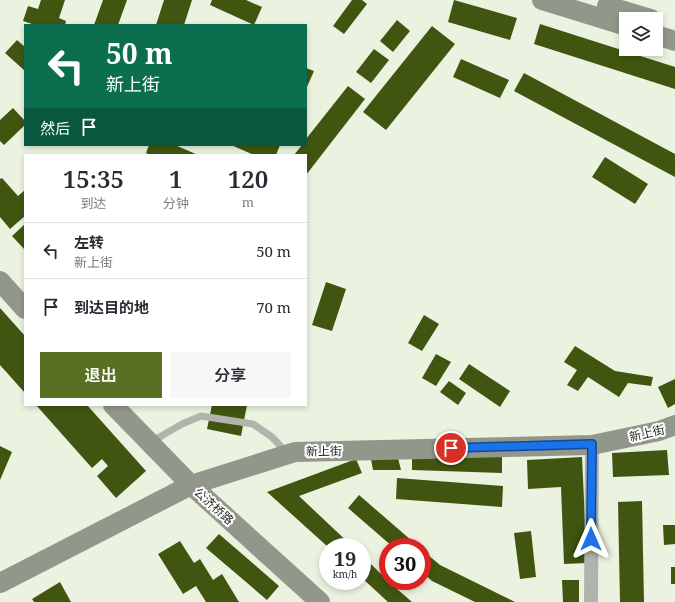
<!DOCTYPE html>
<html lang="zh">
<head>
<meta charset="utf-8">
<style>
  :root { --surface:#fff; --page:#f7f7f7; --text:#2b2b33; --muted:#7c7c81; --line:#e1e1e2; --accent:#577023 }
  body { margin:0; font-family:"Noto Serif","Noto Sans SC",serif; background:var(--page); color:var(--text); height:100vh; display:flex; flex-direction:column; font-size:15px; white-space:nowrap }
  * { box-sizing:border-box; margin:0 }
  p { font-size:13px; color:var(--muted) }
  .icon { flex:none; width:22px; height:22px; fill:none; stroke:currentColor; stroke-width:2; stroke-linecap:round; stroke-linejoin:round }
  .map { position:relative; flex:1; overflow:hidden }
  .side { position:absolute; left:24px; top:154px; width:283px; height:252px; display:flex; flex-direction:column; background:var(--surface); border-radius:0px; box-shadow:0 2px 6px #0003 }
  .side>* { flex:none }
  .guide { position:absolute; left:24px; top:24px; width:283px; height:122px; border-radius:0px; box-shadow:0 2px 6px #0003; background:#0b6e4f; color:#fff; overflow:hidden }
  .fabs { position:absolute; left:619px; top:12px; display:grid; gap:8px }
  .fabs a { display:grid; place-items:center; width:44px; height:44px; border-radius:0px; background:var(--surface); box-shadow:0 2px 6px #0003; font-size:20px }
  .speed { position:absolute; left:319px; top:538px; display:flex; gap:8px; font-size:20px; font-weight:700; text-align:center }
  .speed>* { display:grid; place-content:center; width:52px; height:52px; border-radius:50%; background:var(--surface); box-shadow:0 2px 6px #0003; line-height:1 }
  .speed small { font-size:10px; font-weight:400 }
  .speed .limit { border:6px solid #d22; background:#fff; color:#111 }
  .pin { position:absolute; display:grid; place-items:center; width:34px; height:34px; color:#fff; margin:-17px; border:2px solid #fff; border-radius:50%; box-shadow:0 1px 4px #0007 }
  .me { position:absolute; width:44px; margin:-22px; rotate:0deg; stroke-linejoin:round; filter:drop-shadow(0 0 3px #0008) }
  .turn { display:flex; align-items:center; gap:14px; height:84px; padding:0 16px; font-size:18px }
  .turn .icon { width:52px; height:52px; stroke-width:2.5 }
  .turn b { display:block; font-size:28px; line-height:34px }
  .then { display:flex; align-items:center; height:38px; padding:0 16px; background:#0003; gap:8px; font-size:15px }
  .eta { display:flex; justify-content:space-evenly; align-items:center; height:68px; text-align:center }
  .eta b { font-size:24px; font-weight:600; line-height:28px }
  .cta { display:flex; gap:8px; margin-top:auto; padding:8px 16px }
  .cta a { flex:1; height:46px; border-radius:0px; background:var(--accent); color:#fff; font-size:16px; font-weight:600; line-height:46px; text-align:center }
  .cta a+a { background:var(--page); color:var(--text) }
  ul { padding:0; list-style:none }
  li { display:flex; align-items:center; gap:12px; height:56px; padding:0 16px; border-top:1px solid var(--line) }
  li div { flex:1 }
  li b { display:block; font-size:15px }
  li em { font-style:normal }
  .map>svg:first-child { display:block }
  .building { fill:#405610 }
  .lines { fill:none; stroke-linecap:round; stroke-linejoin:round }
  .lane { stroke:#b1b4ac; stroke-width:7 }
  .street { stroke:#b1b4ac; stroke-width:14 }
  .secondary { stroke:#92978b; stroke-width:20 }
  .route-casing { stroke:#114b97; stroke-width:10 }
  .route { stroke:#1a73e8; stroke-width:7 }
  .labels { text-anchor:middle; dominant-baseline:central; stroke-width:4; stroke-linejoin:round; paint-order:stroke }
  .street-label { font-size:12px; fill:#1e201a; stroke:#fff }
</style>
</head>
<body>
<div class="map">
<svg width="675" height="602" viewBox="0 0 675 602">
  <rect width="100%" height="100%" fill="#ebf3e0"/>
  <path class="building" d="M41 0H65L59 18 66 21 65 25H35L23 21 28 6 38 9Z
    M103 0H127L118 25H94Z
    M164 0H192L184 25H156Z
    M212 0H246L262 7 254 25 210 5Z
    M352 0H362L367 4 344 34 333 26Z
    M454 0 517 18 510 40 448 22Z
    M397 20 410 31 393 52 380 41Z
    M540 24 675 67V89L534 44Z
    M432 26 455 44 386 130 363 112Z
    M17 40 25 47V71L5 53Z
    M374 49 389 60 371 83 356 72Z
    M461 59 509 80 500 98 453 77Z
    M306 68 314 71 306 89Z
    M524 73 675 154V177L514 91Z
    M348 86 365 99 306 175V155H294L302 145H306V139Z
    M13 108 25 121V125L4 145 0 141V120Z
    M149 145H175L198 155H150L146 153Z
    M231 145H280L276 155H254Z
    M605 157 648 184 635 204 592 177Z
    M2 178 18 196 25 190V216L10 229 0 217V179Z
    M25 224V250L12 236Z
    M326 282 346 289 332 331 312 325Z
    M0 308 25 336V393L0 365Z
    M424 315 439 324 422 351 408 343Z
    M575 346 615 371 653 377 651 386 628 383 619 397 588 377 578 391 567 385 577 370 564 362Z
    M436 354 451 362 436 386 422 378Z
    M469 364 510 391 500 407 459 379Z
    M675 379V404L668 408 658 387Z
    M449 381 466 393 458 405 440 392Z
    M36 405H87L146 471 116 498 97 476 108 466 102 459 92 468Z
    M212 405H247L241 436 207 429Z
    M0 446 12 452 0 480Z
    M667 450 669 475 613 477 612 453Z
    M370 454H397L401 470H373Z
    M412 454 502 457V473L412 470Z
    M582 457 587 563 564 564 561 487 528 489 527 460Z
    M356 459 362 473 299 496 353 547H328L267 492Z
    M397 478 503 486 502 507 396 499Z
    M359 495 419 547H393L348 508Z
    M642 501 644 602H620L618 502Z
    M663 525H675V544L664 545Z
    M531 531 536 577 520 579 514 533Z
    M219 534 279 586 267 600 206 548Z
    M180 541 194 563 200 559 213 580 222 574 239 602H206L196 586 183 594 158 554Z
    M422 550 440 565 515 602H475L432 581 422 572Z
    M362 555 388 581 412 602H388L362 578Z
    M671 567H675V584H671Z
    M562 580H579V602H563Z
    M60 582 71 602H34L32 599Z"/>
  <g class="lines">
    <path class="lane" d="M151 442 182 424 201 416 253 424 272 437 286 452"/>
    <path class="street" d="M591 602 592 445"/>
    <path class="secondary" d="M542 0 626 26
      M607 6 651 19
      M656 35 675 41
      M0 281 25 309
      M113 405 191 485 320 602
      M0 583 191 485 295 452 592 445 659 431 675 425"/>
  </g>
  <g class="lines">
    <defs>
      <path id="route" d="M451 448 592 444 591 539"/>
    </defs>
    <use href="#route" class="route-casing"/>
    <use href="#route" class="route"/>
  </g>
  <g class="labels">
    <g class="street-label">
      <text transform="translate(647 433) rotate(-13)">新上街</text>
      <text transform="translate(324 451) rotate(-1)">新上街</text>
      <text transform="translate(214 506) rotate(42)">公济桥路</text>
    </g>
  </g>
</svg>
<div class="fabs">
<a><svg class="icon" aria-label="layers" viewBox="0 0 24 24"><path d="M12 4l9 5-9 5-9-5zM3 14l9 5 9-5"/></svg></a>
</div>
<div class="speed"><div>19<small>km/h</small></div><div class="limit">30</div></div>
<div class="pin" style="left:451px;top:448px;background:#d93025"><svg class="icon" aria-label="arrive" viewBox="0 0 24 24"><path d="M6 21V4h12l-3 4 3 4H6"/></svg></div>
<svg class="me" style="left:591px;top:539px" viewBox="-20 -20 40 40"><path d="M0-17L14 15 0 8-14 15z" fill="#1a73e8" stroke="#fff" stroke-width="4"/></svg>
<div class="guide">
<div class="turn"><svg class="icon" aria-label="left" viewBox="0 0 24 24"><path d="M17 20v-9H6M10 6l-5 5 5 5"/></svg><div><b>50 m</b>新上街</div></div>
<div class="then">然后<svg class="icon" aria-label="arrive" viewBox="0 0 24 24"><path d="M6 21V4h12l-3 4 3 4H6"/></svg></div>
</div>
<section class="side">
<div class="eta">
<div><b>15:35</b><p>到达</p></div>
<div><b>1</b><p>分钟</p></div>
<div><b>120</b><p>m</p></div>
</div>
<ul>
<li><svg class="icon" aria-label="left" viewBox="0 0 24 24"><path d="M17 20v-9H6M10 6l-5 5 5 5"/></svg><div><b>左转</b><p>新上街</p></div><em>50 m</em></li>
<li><svg class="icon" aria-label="arrive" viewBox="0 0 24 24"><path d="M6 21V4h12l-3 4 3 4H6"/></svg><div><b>到达目的地</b></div><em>70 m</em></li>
</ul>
<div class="cta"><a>退出</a><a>分享</a></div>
</section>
</div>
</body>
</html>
